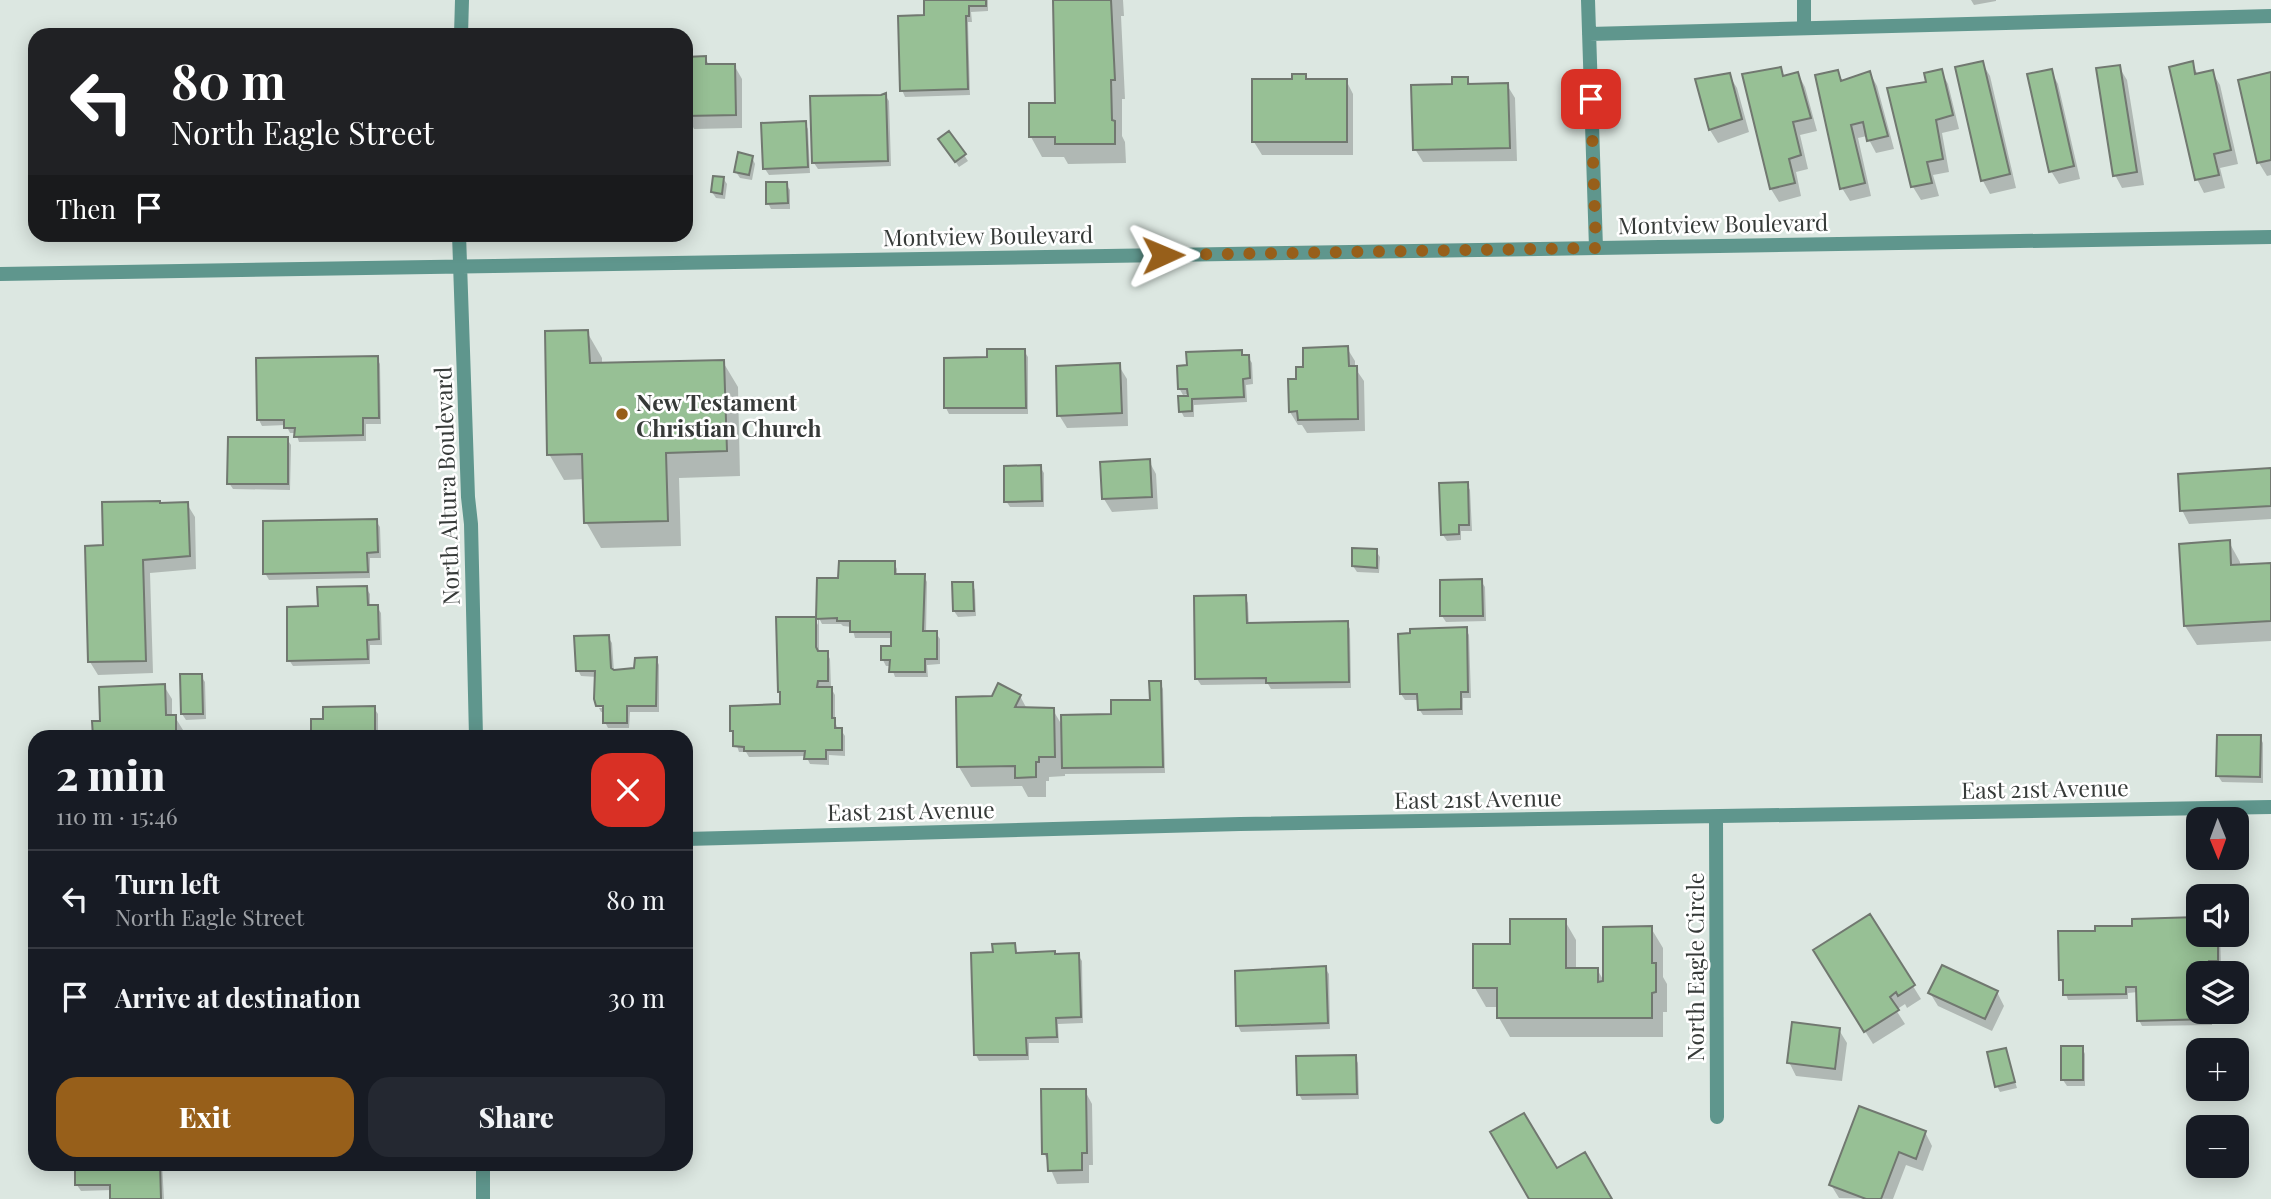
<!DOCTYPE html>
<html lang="en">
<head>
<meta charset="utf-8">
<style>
  :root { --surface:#171b24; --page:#242831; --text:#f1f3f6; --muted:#9ea1a6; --line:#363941; --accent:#975f1a }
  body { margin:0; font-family:"Playfair Display",serif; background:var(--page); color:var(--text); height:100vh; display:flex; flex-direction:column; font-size:26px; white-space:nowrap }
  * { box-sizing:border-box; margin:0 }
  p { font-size:23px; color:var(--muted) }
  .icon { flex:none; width:38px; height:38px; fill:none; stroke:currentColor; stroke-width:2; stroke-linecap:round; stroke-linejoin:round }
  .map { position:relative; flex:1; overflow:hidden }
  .details { position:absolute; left:28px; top:730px; width:665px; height:441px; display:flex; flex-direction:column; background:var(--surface); border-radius:21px; box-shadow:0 4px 18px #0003 }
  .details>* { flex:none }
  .guide { position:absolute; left:28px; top:28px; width:665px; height:214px; border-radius:21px; box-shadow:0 4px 18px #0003; background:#202124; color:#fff; overflow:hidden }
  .needle { width:46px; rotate:179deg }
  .controls { position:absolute; left:2186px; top:807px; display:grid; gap:14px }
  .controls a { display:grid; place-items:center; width:63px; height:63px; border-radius:14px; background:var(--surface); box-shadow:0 4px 18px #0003; font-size:35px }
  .pin { position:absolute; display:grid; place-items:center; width:60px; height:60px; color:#fff; margin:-30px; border-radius:14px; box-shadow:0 4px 10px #0006 }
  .me { position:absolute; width:77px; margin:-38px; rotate:89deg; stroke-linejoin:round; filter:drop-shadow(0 0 5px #0008) }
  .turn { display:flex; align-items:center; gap:24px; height:147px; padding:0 28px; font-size:32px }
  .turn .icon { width:91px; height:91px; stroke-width:2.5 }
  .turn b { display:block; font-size:49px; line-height:60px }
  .then { display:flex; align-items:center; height:66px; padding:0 28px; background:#0003; gap:14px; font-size:26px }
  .round { display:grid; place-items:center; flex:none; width:74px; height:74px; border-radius:21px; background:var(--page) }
  .overview { display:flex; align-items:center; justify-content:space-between; height:119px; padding:0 28px }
  h1 { font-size:42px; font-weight:800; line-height:52px }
  .cta { display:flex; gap:14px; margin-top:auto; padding:14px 28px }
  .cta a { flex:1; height:80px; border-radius:21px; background:var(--accent); color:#fff; font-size:28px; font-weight:800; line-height:80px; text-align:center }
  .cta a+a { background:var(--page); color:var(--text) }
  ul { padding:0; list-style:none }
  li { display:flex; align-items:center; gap:21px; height:98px; padding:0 28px; border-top:2px solid var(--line) }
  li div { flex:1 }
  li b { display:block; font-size:26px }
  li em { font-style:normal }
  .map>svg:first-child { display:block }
  .shadow { fill:#0003 }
  .building { fill:#97c095; stroke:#717870; stroke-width:2 }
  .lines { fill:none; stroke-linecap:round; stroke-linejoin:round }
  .street { stroke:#5f968d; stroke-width:14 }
  .route { stroke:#975f1a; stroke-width:12; stroke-dasharray:0 21.6 }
  .poi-dot { fill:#975f1a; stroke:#fff; stroke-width:2.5 }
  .labels { text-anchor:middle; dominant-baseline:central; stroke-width:5; stroke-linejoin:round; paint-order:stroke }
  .street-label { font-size:23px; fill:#363a38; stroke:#fff }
  .poi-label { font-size:23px; font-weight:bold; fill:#363a38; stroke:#fff; text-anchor:start }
</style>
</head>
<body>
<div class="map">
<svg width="2271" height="1199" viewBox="0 0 2271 1199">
  <rect width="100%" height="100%" fill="#dce7e1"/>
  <path class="shadow" d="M925 0H988V11L971 12 972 22H968L970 95 905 97 902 90 926 17Z
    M1055 0H1123L1124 16H1121L1125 99H1122V136L1125 142 1126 163 1068 164 1064 157H1042L1031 137 1057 105Z
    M1971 0H1996V1L1974 5Z
    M705 58 710 66 734 65 742 79V128L694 129 692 125H686V59Z
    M1982 63 1990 76 2016 188 1990 194 1983 181Z
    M2192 63 2198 75 2212 72 2220 85 2238 164 2220 168 2225 188 2204 193 2197 179Z
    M2119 67 2127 80 2144 185 2122 188 2115 175Z
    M1780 69 1785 77 1798 74 1805 87 1817 131 1800 135 1808 169 1796 172 1801 196 1779 202 1771 189 1745 75Z
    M1941 71 1948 84 1959 129 1942 133 1949 172 1933 175 1939 196 1921 200 1913 187 1889 89 1928 83Z
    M2051 71 2058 84 2080 179 2059 184 2051 171Z
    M1837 72 1843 82 1870 73 1877 86 1894 149 1876 153 1867 136 1858 138 1871 196 1850 201 1842 188Z
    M2271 74V175L2267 176 2259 163Z
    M1729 75 1737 88 1749 132 1718 143 1710 130 1697 80Z
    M1305 76 1308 81 1346 80 1353 94V155H1262L1254 142 1293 81Z
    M1467 78 1471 86 1507 85 1515 98 1517 161 1423 162 1415 149 1454 86Z
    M885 95 889 101 891 166 818 169 814 163Z
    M805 123 808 129 810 173 769 175 765 169Z
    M944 145 964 155 968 161 959 167Z
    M752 157 755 164 752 180 740 178 736 172Z
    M723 178 727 184 725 199 716 198 712 192Z
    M786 184 790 190V209H771L768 203Z
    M587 332 602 358V364L723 362 738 387 740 476 679 478 681 546 601 548 586 522 585 479 564 480 549 454Z
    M1347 348 1355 361V368L1364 381 1365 431 1307 433 1302 425H1298L1290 412 1298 381 1305 369Z
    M1024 351 1028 357V414H949L946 408 989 359Z
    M1241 352 1244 357H1248L1252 363 1253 384 1246 385 1247 402 1194 405V417H1184L1181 411 1189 394 1183 395 1179 388Z
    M377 358 380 364 381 424H366V441L299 442 296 433H290L286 425 262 426 259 420Z
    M1119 366 1127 379 1128 426 1067 428 1059 415Z
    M287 439 291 445 290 490 233 489 229 483Z
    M1149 461 1156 474 1158 509 1112 512 1104 499Z
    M1040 467 1044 473V507H1010L1006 501Z
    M2271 470V519L2189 524 2182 510Z
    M1467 484 1470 490 1472 531H1461V540L1447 541 1443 535Z
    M187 504 195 517 196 569 150 573 153 673 98 675 90 662 105 546Z
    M376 521 380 527 381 558H370V578L269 580 265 573Z
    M2229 542 2240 562V567L2271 565V641L2197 645 2185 626Z
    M1376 551 1380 557 1379 573 1357 572 1353 566Z
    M894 563 897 569V576H924L927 582 926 633H936L940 639V664L927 665 928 677H895L891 666H886L883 660 893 648V638H855L852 627 843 626 841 624H822L819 618V653H827L830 659 831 688 835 695V721L838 730H841L845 736V756L829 755V765L810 764 806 756 749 757 746 752H739L732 731 782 705 780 692 815 619 818 625V579L839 580Z
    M1481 581 1485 587 1486 621 1446 622 1442 616Z
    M972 584 975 590 976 616 958 617 954 611Z
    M366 588 370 594V607H377L381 613 382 645H370V664L293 666 289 660 319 607Z
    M1245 597 1248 603 1249 625 1347 623 1350 629 1351 688 1271 689 1268 684 1201 685 1197 679Z
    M1466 629 1469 635 1471 698H1463V715H1423L1419 709V700H1405L1401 694Z
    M608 637 612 643 614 672 636 670 656 658 659 665V712H630L629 728H608L605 722V712H601L599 708H612L597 677 581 676 578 670Z
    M201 676 205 682 206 719 186 720 182 714Z
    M1160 682 1163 689 1165 773 1065 774V776L1049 777V781H1046V797H1028L1022 786 971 787 959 767 958 699 1020 696 1027 709 1053 710 1063 727 1113 716 1151 702Z
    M164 686 172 699V717H175L183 730V737H94L101 722Z
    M374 708 378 714V737H313L325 720Z
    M246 736H286L287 737H246Z
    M2260 737 2263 743V783L2222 782 2218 776Z
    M1870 917 1921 999 1907 1008 1905 1004 1896 1010 1905 1024 1873 1044 1823 964Z
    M2198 919V934H2220L2221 967H2211V973H2198V1012H2212V1025L2142 1026 2139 1020 2138 992 2128 993V999L2068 1000 2061 980 2097 932Z
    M1565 921 1576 940V969H1597L1605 983 1651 928 1663 948V977L1667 984V1012H1663V1037H1510L1499 1018V1007H1486L1475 988 1512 946Z
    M1014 945 1018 954 1078 955 1082 961 1083 1023 1058 1024 1059 1043H1029V1060L979 1061 976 1055 995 954Z
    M1325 968 1329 974 1330 1029 1241 1032 1238 1026Z
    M1997 992 2004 1006 1992 1031 1938 1006 1930 993Z
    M1839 1030 1847 1043 1842 1081 1796 1076 1789 1062Z
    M2082 1047 2085 1054V1086H2067L2063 1080Z
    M2005 1050 2017 1088 2000 1092 1997 1086Z
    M1355 1057 1358 1063 1359 1099 1302 1100 1299 1094Z
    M1085 1091 1092 1104 1093 1165H1089V1183L1057 1184 1044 1153Z
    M1925 1132 1932 1146 1923 1171 1906 1165 1893 1199 1839 1198 1831 1185Z
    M76 1164H162L164 1199H112V1190L81 1191 77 1185Z"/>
  <path class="building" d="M924 0H986V6H969V16H966L968 89 900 91 898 16 924 15Z
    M1053 0H1111L1115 80H1111L1112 120 1115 121V144H1055V137H1029V103H1055Z
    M706 56V64H735L736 115 686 116V57Z
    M1983 61 2010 174 1981 181 1955 67Z
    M2193 61 2195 74 2213 70 2231 150 2214 154 2219 175 2195 180 2169 67Z
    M2120 65 2137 172 2113 176 2096 68Z
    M1781 67 1783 76 1798 72 1811 118 1793 122 1801 155 1789 159 1795 183 1770 189 1742 74Z
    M1942 69 1953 115 1936 120 1943 159 1927 162 1932 183 1911 187 1887 88 1926 82 1924 73Z
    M2052 69 2074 166 2049 172 2027 74Z
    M1838 70 1841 81 1870 71 1888 136 1867 141 1863 122 1851 125 1865 183 1840 189 1815 75Z
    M2271 72V160L2257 163 2238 80Z
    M1730 73 1742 119 1709 130 1695 79Z
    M1292 74H1306V79H1347V142H1252V79H1292Z
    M1452 77H1468V84L1508 83 1510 148 1413 150 1411 85 1452 84Z
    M886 93 888 161 812 163 810 96 881 95Z
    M806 121 808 167 763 169 761 123Z
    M949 131 966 154 955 162 938 139Z
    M738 152 753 156 749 175 734 172Z
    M713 176 724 177 722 194 711 192Z
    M766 182H787L788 203 766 204Z
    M588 330 590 363 724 360 727 451 666 453 668 521 584 523 582 454 547 455 545 331Z
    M1348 346 1349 366H1357L1358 419 1298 420 1297 411 1289 412 1288 379H1296V367H1303V348Z
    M987 349H1025L1026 408H944V358L987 357Z
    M1242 350V355H1249L1250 378 1243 379 1244 397 1192 399V411L1179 412 1178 396H1188L1187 389H1178L1177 366 1187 365 1186 352Z
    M378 356 379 418H363V435L294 437 295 428H284V420H257L256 358Z
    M1120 363 1122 413 1057 416 1056 366Z
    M228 437H288V484H227Z
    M1150 459 1152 497 1102 499 1100 462Z
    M1041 465 1042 501 1004 502V466Z
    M2271 468V506L2180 511 2178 474Z
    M1468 482 1469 525H1459V534L1441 535 1439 483Z
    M160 501V503L188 502 190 556 143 560 146 661 88 662 85 546 103 545 102 502Z
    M377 519 378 552 367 553 368 572 263 574V521Z
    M2230 540 2231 565 2271 563V621L2184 626 2179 544Z
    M1352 548 1377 549V568L1352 566Z
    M839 561H895V574H925L923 631H937V659H925V672H889L890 660H881V646H891V632H850V621H837V618L816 619 817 578H838Z
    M1482 579 1483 616H1440V580Z
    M952 582H973L974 611H953Z
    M367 586 368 605H378L379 639 367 640 368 659 287 661V607L318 606 317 587Z
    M1246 595 1247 623 1348 621 1349 682 1266 683V678L1195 679 1194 596Z
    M776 617H816V647L818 651H828V681H818L817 687H832V718H835V728H842V750H826V759H804L805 751H744V747L733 746V731H730V706L780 704V692H778Z
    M1467 627 1468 692H1461V709L1418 710 1417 694H1400L1398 634 1410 633V629Z
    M609 635 611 668 614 670 634 668 635 658 657 657 656 706H627V723H603V706H596L594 699 595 671H576L574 636Z
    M180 674H202L203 714H181Z
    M1149 681H1161L1163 767 1062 768 1061 715 1111 714V700H1150Z
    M998 683 1021 695 1015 707 1054 708 1055 757H1039V762H1036V777L1015 778V766L957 767 956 697 992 696Z
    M165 684 166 715H176V731H146L147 737H93L92 721H100L99 687Z
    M375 706V737H311V719H323V707Z
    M2217 735H2261L2260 777 2216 776Z
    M1870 914 1915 985 1898 996 1896 992 1890 997 1899 1010 1864 1032 1813 950Z
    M2198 917V934H2218V961H2209L2210 973H2198V1012H2210V1019L2137 1021 2136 987H2126V994L2063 995V980H2059L2058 931H2095V926H2132V919Z
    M1510 919H1566V968H1598V982L1603 981V927L1652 926V963H1656V992L1652 993V1018H1497V988H1473V944H1510Z
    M1015 943 1016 953 1055 951V954L1079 953 1081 1017 1056 1018 1057 1037 1026 1038 1027 1055H974L971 953 993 952 992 944Z
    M1942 965 1998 991 1985 1019 1928 993Z
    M1326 966 1328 1023 1236 1026 1235 971Z
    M1792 1022 1840 1028 1835 1069 1787 1063Z
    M2061 1046H2083V1080H2061Z
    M2006 1048 2015 1082 1995 1087 1987 1052Z
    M1356 1055 1357 1094 1297 1095 1296 1056Z
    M1041 1089H1086L1087 1153H1082V1170L1048 1171 1047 1154H1042Z
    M1859 1106 1926 1131 1916 1159 1899 1152 1881 1199H1866L1829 1185Z
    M1524 1113 1557 1168 1585 1152 1612 1199H1529L1490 1132Z
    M75 1164H160L161 1199H110V1185H75Z"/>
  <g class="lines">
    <path class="street" d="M1588 0 1596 248
      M1804 0V28
      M1589 34 2271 16
      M461 35 462 0
      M459 234 468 497 471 524 476 737
      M0 274 2271 237
      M1716 817 1717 1117
      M686 839 1240 824 2271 807
      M483 1164V1199"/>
  </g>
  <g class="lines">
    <path class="route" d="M1163 255 1596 248 1591 99"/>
  </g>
  <circle class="poi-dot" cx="622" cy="414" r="7"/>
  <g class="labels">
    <g class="street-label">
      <text transform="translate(1723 223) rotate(-1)">Montview Boulevard</text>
      <text transform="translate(988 235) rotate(-1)">Montview Boulevard</text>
      <text transform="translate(446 486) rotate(-92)">North Altura Boulevard</text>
      <text transform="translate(2045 788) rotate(-1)">East 21st Avenue</text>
      <text transform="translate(1478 798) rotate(-1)">East 21st Avenue</text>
      <text transform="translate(911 810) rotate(-1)">East 21st Avenue</text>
      <text transform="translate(1694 967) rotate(-90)">North Eagle Circle</text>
    </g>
    <g class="poi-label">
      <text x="636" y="401">New Testament<tspan x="636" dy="26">Christian Church</tspan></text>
    </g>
  </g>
</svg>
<div class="controls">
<a><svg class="needle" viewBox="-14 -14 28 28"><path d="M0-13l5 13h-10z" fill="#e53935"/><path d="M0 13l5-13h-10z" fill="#9ea1a6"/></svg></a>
<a><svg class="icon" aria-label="sound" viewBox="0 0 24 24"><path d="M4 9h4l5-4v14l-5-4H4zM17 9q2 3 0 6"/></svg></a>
<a><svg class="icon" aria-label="layers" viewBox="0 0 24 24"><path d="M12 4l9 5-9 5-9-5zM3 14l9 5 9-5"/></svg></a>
<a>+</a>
<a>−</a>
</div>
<div class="pin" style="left:1591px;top:99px;background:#d93025"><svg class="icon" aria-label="arrive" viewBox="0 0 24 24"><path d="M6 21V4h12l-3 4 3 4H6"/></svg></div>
<svg class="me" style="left:1163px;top:255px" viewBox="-20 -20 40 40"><path d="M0-17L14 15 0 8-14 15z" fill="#975f1a" stroke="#fff" stroke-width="4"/></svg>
<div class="guide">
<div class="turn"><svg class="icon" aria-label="left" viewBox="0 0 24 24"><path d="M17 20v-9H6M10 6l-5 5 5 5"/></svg><div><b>80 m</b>North Eagle Street</div></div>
<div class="then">Then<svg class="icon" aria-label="arrive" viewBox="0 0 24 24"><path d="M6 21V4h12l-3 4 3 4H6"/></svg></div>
</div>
<section class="details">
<div class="overview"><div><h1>2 min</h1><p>110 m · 15:46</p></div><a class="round" style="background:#d93025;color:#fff"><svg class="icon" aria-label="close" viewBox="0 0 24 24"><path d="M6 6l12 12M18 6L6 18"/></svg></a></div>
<ul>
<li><svg class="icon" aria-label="left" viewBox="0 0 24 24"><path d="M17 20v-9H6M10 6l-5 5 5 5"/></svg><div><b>Turn left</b><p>North Eagle Street</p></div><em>80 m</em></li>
<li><svg class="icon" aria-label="arrive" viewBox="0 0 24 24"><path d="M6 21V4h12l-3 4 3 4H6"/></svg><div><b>Arrive at destination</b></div><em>30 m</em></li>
</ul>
<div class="cta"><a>Exit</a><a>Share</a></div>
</section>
</div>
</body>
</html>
